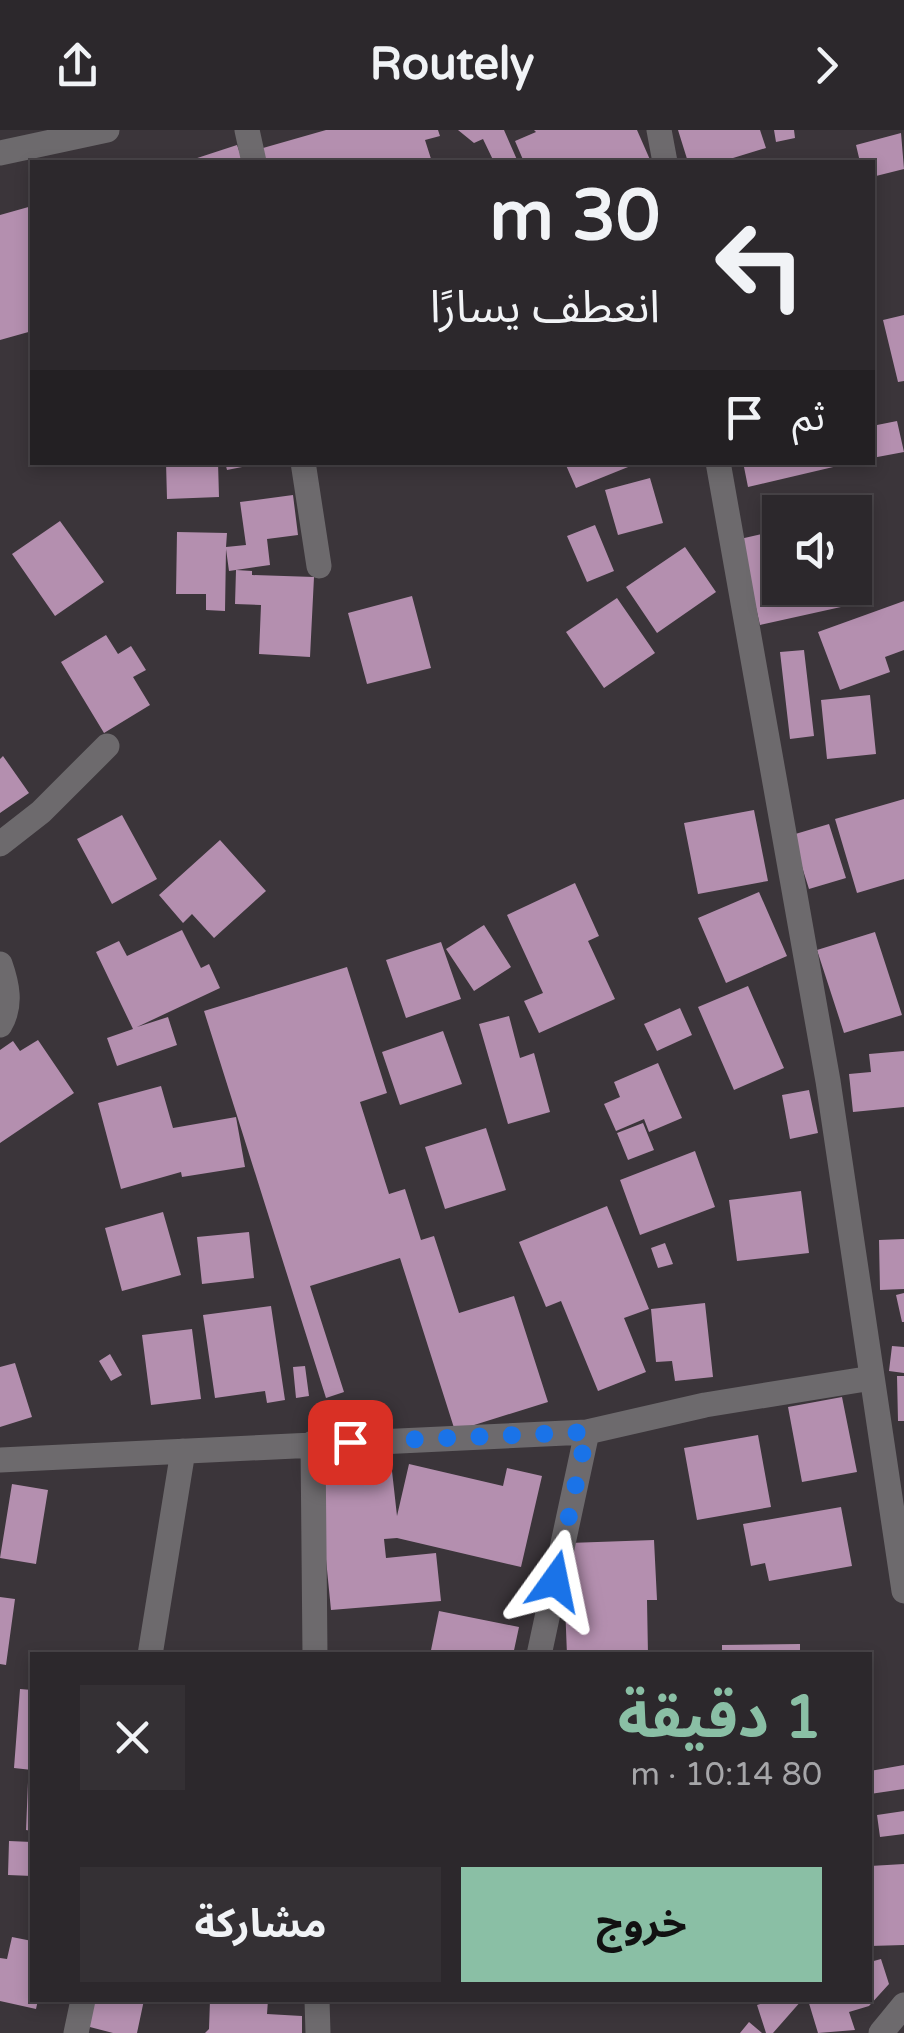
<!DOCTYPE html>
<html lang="ar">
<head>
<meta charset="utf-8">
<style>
  :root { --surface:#2c282c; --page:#343034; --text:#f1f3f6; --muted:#a6a6a9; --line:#484448; --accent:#8abfa5 }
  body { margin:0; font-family:"Varela Round","Noto Sans Arabic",sans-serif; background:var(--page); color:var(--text); direction:rtl; height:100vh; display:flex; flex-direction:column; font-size:38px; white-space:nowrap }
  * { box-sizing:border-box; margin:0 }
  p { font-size:32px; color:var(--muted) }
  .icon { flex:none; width:55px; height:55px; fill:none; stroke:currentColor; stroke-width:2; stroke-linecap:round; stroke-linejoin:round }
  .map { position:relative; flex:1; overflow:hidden; direction:ltr }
  .drawer { position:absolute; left:30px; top:1522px; width:842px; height:350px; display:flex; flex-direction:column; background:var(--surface); border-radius:0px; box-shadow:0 5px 15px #0003,0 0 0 2px var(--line); direction:rtl }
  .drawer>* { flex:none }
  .guide { position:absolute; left:30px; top:30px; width:845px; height:305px; border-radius:0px; box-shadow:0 5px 15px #0003,0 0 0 2px var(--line); direction:rtl; background:#2c282c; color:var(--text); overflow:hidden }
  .fabs { position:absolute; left:762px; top:365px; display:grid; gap:20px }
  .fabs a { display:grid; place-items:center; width:110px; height:110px; border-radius:0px; background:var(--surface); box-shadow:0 5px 15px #0003,0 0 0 2px var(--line); font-size:50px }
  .pin { position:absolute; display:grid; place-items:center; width:85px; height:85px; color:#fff; margin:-42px; border-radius:20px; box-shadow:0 5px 15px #0006 }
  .me { position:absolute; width:110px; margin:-55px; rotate:12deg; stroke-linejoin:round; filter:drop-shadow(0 0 8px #0008) }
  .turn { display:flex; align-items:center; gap:35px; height:210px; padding:0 50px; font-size:45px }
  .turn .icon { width:130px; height:130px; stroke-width:2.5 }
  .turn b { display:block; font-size:70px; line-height:85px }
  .then { display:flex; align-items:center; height:95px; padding:0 50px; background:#0003; gap:20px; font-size:38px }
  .round { display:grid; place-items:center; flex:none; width:105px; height:105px; border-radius:0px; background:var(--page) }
  .headline { display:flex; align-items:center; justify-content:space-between; height:170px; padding:0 50px }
  h1 { font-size:60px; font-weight:700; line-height:75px; color:var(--accent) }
  .primary-button { display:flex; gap:20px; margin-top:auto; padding:20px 50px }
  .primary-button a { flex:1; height:115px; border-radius:0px; background:var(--accent); color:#111; font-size:40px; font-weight:700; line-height:115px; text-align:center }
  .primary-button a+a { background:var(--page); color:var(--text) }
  header { display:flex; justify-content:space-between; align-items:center; height:130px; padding:0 50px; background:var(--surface); font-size:45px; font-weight:700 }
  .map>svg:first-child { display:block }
  .building { fill:#b48faf }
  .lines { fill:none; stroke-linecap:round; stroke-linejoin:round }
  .minor { stroke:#6d6a6d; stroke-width:25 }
  .route { stroke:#1a73e8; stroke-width:18; stroke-dasharray:0 32.4 }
</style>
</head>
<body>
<header><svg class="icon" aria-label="forward" viewBox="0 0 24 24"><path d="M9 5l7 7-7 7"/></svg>Routely<svg class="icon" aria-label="share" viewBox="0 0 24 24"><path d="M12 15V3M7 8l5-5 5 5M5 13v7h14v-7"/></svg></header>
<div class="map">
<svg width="904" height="1903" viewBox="0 0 904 1903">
  <rect width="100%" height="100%" fill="#3b353a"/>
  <path class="building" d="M326 0H438L440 6 425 10 432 32H260L256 20Z
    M458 0H504L518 32H494L483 9 474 13Z
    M534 0H637L651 32H524L515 11 536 2Z
    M678 0H760L766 18 720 32H688Z
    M774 0H794L795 8 776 12Z
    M901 3 904 39 872 47V32H860L856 15Z
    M237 15 243 32H185Z
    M32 76V201L0 210V85Z
    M904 185V251L898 252 883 190Z
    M897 291 904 322 872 328V296Z
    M166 332H218L219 367 167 369Z
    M225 332H257V334L227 340Z
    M743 332H845L846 334 748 357Z
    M565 333H638L576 358Z
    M650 348 663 393 618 405 605 360Z
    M293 365 298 405 267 409 270 435 229 441 226 419 225 481 206 480V464H176L177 402 227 403 226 417 246 415 240 372Z
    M60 391 104 452 55 486 12 424Z
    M595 395 614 441 587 452 567 406Z
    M780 400V458H846L850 475 760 495 740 409Z
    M685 417 716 462 657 503 626 457Z
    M236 440 252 441V445L314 447 310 527 259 524 261 475 235 474Z
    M412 466 431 538 367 554 348 483Z
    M617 468 655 523 604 558 566 502Z
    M904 471V520L885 527 890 542 840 560 818 502Z
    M106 505 118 524 131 516 146 540 133 547 150 575 104 603 61 532Z
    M804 520 814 606 790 609 780 522Z
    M870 565 876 624 827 629 821 570Z
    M3 626 29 663 0 683V629Z
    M904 669V749L857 763 835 689Z
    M754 680 768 751 698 764 684 693Z
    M122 685 157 749 112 774 77 709Z
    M829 694 846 748 809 759 792 705Z
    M220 710 266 761 214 808 192 784 183 793 159 765Z
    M575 753 599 806 588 811 615 869 539 903 524 871 543 863 507 785Z
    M759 762 787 826 726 853 698 788Z
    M484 795 511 837 474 861 446 819Z
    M182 800 201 838 209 834 220 858 137 897 168 887 177 915 117 936 107 908 133 899 96 822 119 811 127 826Z
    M875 802 902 885 844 903 817 820Z
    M441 812 461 869 406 888 386 830Z
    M347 837 387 963 360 972 389 1064 405 1059 421 1110 434 1106 459 1183 514 1166 548 1272 455 1301 400 1128 310 1156 344 1262 326 1268 204 881Z
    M748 856 784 938 734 960 698 877Z
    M680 878 692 905 657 921 644 894Z
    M509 886 520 928 534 923 550 982 508 994 479 894Z
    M443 901 462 954 400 975 382 922Z
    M38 910 74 963 0 1013V920L13 911 20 921Z
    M904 921V977L853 982 849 944 871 942 869 924Z
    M658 933 682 988 649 1002 644 989 616 1001 604 974 620 967 614 952Z
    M161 956 173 998 236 987 245 1037 182 1047 181 1042 121 1059 98 973Z
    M809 960 818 1003 790 1009 782 965Z
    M643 993 654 1020 628 1030 617 1003Z
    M486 998 506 1060 445 1079 425 1017Z
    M695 1021 715 1077 640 1105 620 1050Z
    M801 1061 809 1123 737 1131 729 1070Z
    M607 1076 649 1179 624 1188 646 1242 598 1261 561 1171 546 1177 519 1112Z
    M163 1082 181 1145 122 1161 105 1098Z
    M249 1102 254 1148 202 1154 197 1107Z
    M904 1109V1159L880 1160 879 1110Z
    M665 1113 673 1134 658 1138 651 1118Z
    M904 1163V1192H902L896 1165Z
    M705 1173 713 1247 675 1251 672 1231 656 1232 651 1179Z
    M271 1176 285 1270 267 1273 265 1261 215 1268 203 1185Z
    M192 1199 201 1269 151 1275 142 1205Z
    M892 1216 904 1217V1243L889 1241Z
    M110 1224 122 1245 111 1251 99 1231Z
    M15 1233 32 1287 0 1297V1237Z
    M305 1236 309 1266 296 1268 293 1237Z
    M897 1246H904V1291H898Z
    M842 1267 857 1342 802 1352 788 1277Z
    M758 1305 771 1377 697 1390 684 1318Z
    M409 1334 503 1356 507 1338 542 1346 521 1437 397 1408 384 1409 386 1428 436 1423 441 1471 331 1480 318 1348 392 1341 397 1386Z
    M12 1354 48 1360 36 1434 0 1428Z
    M841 1377 852 1436 769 1451 765 1433 751 1436 743 1394Z
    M654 1410 657 1470H647L648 1525H567L565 1474H571L569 1413Z
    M0 1467 15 1469 6 1535 0 1534Z
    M439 1481 519 1497 513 1525H430Z
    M800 1514V1525H722V1515Z
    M20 1559 32 1560V1640L14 1638Z
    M904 1635V1659L870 1664V1641Z
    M28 1652 32 1653V1701L26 1700Z
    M904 1681V1704L880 1707 877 1685Z
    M9 1711 32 1712V1746L8 1745Z
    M904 1734V1815L870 1816V1736Z
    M12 1807 32 1811V1870H38L36 1879 0 1871V1828L7 1829Z
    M881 1829 889 1854 869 1876 849 1882 855 1900 818 1903 808 1870H870V1832Z
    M93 1870H144L137 1903H113L86 1896Z
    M210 1870H268L267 1884 302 1886V1903H205L209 1899Z
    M772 1870H802L773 1903H766L757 1875Z
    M749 1892 762 1903H740Z"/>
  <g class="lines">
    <path class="minor" d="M247 0 254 32
      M659 0 665 32
      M0 23 107 0
      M303 332 319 436
      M718 332 828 951 904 1461
      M0 714 41 682 107 616
      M0 834C7 854 12 875 0 895
      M313 1313 315 1525
      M0 1330 587 1302 705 1275 872 1248
      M150 1525 183 1321
      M539 1525 587 1302
      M317 1870 318 1903
      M76 1903 83 1870
      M881 1903 904 1875"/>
  </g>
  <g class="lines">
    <path class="route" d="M350 1312 587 1302 555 1451"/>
  </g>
</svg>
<div class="fabs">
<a><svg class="icon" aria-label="sound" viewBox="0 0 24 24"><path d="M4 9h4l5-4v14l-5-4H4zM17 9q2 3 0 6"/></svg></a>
</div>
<div class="pin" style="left:350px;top:1312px;background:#d93025"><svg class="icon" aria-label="arrive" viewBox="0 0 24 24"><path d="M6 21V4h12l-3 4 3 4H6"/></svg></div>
<svg class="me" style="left:555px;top:1451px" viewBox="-20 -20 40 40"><path d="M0-17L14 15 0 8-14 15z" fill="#1a73e8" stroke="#fff" stroke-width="4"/></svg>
<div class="guide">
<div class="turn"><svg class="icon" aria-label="left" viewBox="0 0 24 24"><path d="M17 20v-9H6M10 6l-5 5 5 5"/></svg><div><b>30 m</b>انعطف يسارًا</div></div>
<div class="then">ثم<svg class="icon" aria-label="arrive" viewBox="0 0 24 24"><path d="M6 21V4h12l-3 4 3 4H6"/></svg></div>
</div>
<section class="drawer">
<div class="headline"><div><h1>1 دقيقة</h1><p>80 m · 10:14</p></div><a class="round"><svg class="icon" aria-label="close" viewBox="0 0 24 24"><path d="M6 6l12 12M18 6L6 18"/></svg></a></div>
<div class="primary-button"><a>خروج</a><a>مشاركة</a></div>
</section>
</div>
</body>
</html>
